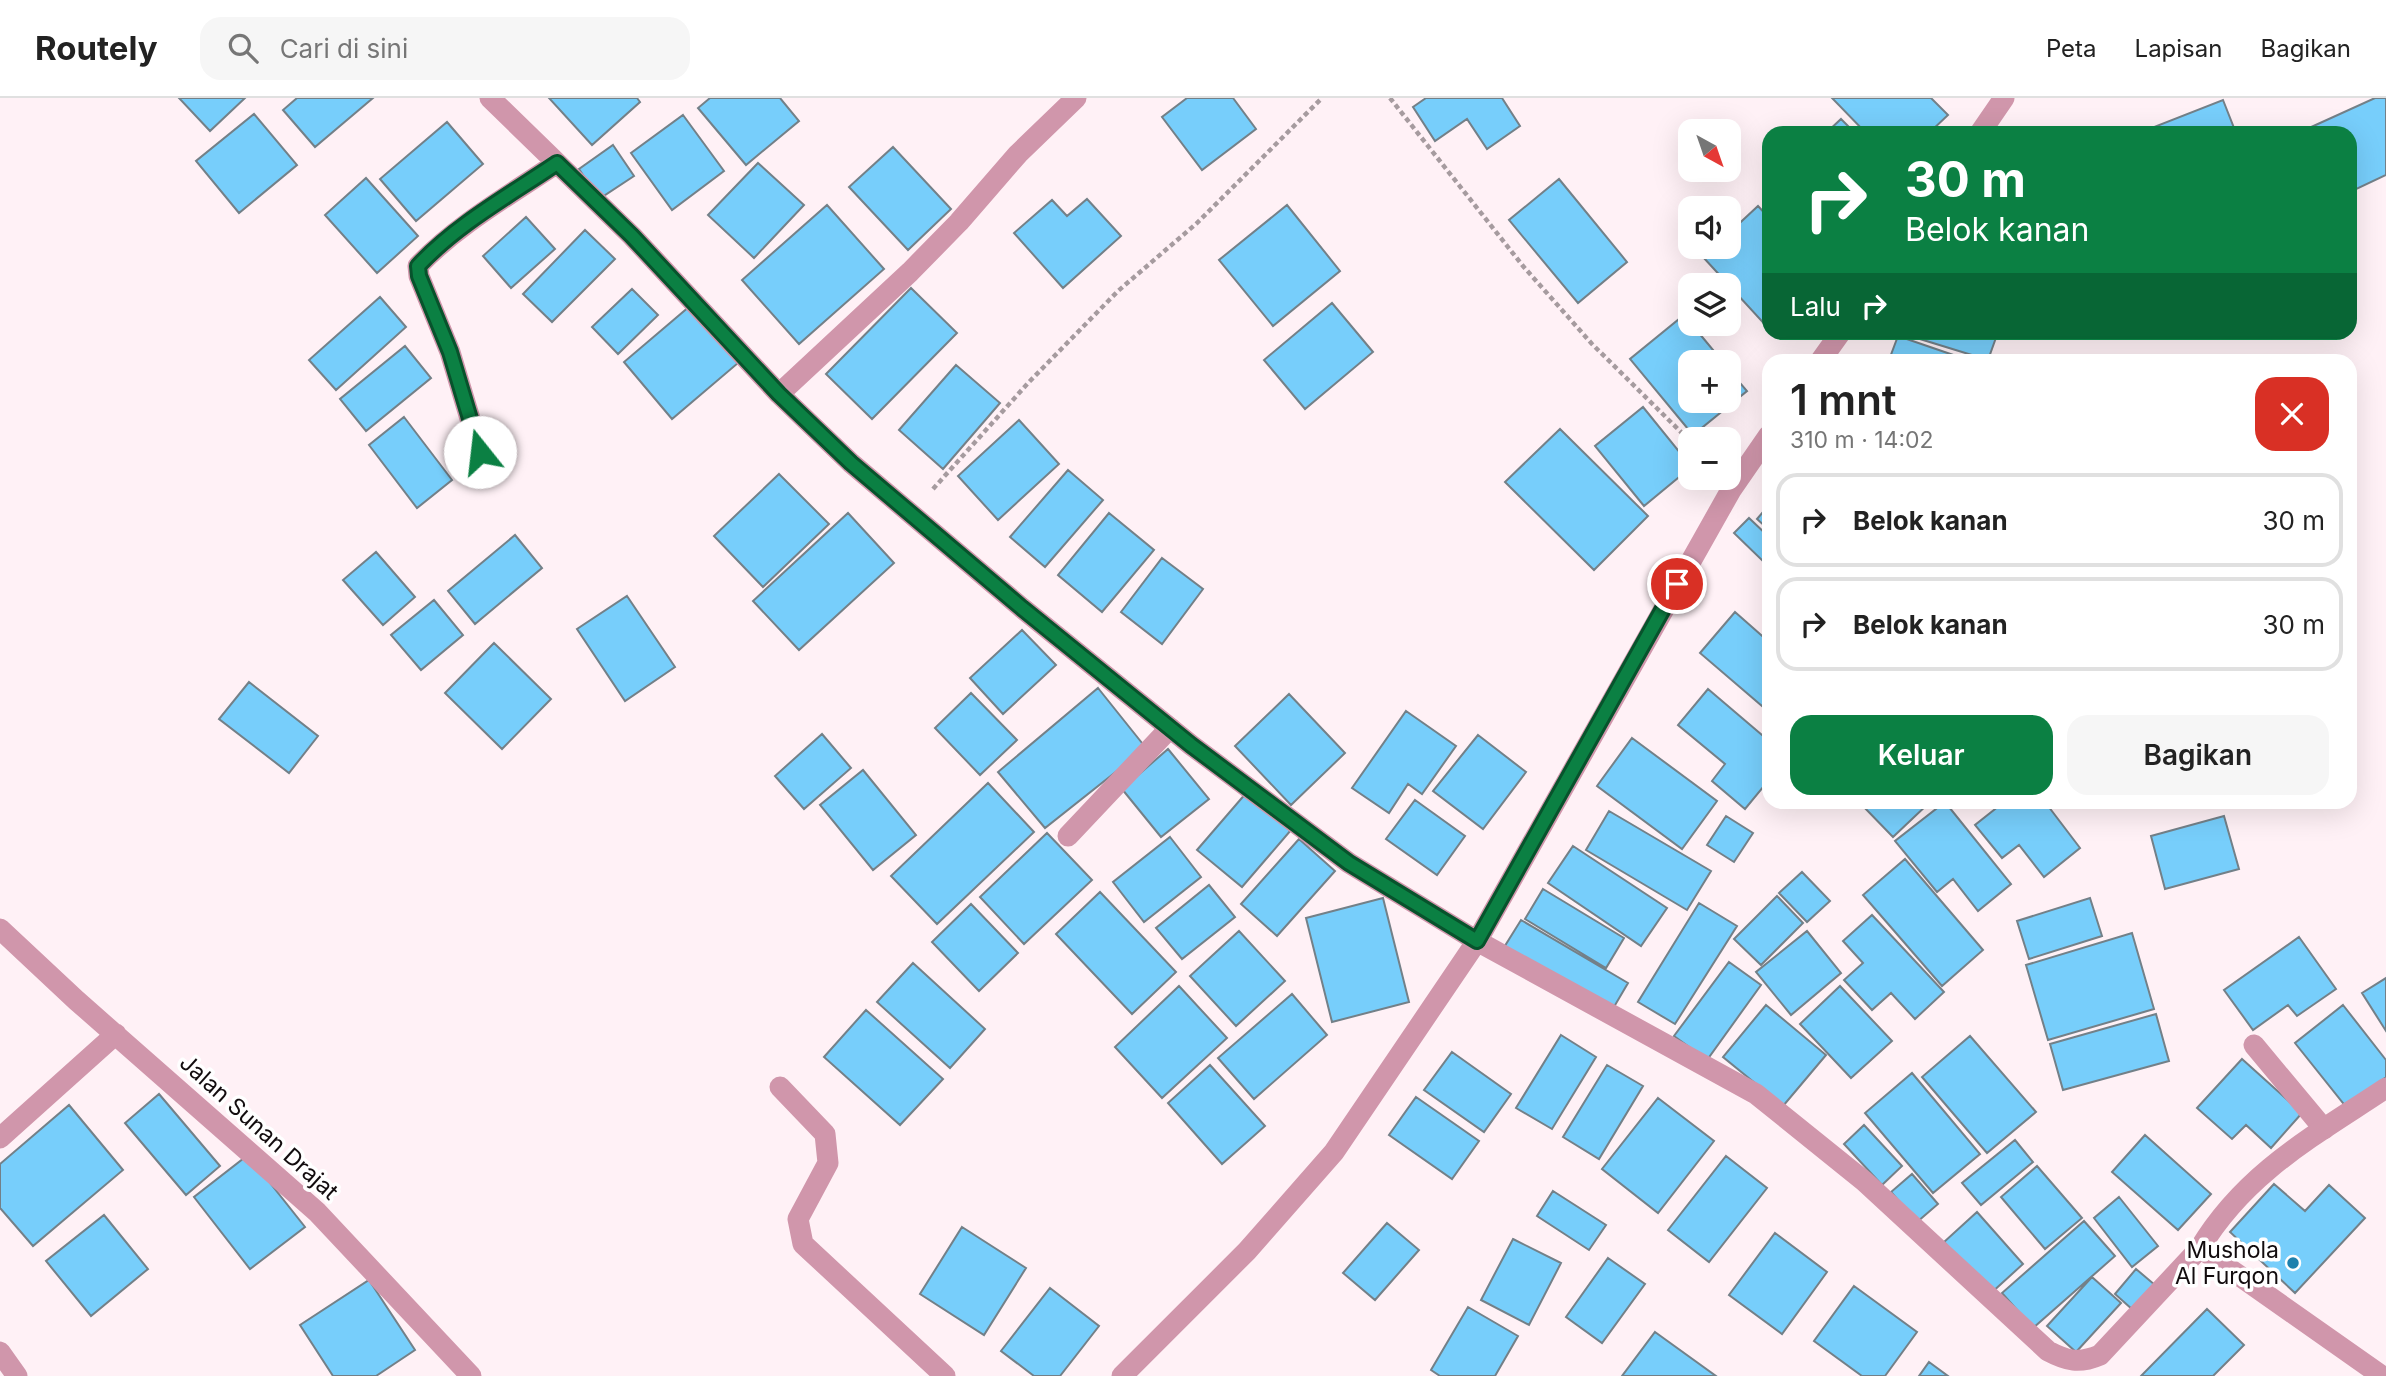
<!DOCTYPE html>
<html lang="id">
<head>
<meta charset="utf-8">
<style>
  :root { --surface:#fff; --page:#f6f6f6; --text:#222; --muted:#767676; --line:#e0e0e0; --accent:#0b8043 }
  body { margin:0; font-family:Inter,sans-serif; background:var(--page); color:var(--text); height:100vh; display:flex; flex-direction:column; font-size:26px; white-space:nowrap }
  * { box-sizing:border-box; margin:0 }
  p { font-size:23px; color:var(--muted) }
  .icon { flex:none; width:38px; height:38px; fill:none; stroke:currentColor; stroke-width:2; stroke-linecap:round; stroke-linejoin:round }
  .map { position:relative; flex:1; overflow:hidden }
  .panel { position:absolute; left:1762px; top:256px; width:595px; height:455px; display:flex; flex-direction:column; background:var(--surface); border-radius:21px; box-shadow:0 7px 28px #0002 }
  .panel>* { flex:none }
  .guide { position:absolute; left:1762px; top:28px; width:595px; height:214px; border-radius:21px; box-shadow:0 7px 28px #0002; background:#0b8043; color:#fff; overflow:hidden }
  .needle { width:46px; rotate:140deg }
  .controls { position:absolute; left:1678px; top:21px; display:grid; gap:14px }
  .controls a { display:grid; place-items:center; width:63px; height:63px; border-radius:14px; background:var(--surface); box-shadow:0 7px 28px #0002; font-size:35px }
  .pin { position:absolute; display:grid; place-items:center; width:60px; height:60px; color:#fff; margin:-30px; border:4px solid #fff; border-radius:50%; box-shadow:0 2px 7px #0007 }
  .me { position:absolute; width:77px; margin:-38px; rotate:344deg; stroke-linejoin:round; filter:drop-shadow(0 0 5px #0008) }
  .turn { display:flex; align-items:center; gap:24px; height:147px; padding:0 28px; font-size:32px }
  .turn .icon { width:91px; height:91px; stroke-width:2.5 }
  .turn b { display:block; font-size:49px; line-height:60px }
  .then { display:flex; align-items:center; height:66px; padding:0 28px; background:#0003; gap:14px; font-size:26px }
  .round { display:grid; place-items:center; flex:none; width:74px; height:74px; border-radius:21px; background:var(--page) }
  .head { display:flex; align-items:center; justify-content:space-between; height:119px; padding:0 28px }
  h1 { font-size:42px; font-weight:600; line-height:52px }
  .primary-button { display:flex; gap:14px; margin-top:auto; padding:14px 28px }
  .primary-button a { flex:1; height:80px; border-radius:21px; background:var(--accent); color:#fff; font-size:28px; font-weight:600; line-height:80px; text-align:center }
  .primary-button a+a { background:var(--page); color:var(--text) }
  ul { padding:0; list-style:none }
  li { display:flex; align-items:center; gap:21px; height:94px; margin:0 14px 10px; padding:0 14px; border:4px solid var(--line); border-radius:21px }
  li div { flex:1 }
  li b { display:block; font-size:26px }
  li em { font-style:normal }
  header { display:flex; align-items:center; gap:42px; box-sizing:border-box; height:98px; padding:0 35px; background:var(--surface); border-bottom:2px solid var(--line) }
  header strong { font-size:33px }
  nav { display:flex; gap:38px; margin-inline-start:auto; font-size:24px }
  .search { width:490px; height:63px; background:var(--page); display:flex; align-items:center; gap:18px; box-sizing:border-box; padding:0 24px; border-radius:21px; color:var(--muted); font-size:26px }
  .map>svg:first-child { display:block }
  .building { fill:#77cefb; stroke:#738088; stroke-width:2 }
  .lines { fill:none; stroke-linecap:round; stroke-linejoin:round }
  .path { stroke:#a69b9f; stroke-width:4.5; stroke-dasharray:5 3.5; stroke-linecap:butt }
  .service { stroke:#d096ab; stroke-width:21 }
  .minor { stroke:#d096ab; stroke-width:21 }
  .route-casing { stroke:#07532c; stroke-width:18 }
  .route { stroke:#0b8043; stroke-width:12 }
  .poi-dot { fill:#1e80ac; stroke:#fff; stroke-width:2.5 }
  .labels { text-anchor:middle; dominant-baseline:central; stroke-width:7; stroke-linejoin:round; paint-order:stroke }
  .street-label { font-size:23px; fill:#120c0e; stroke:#fff }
  .poi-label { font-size:23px; fill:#120c0e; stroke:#fff; text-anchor:end }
</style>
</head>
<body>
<header>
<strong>Routely</strong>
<div class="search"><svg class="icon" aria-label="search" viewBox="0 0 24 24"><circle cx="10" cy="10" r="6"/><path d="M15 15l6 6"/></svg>Cari di sini</div>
<nav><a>Peta</a><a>Lapisan</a><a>Bagikan</a></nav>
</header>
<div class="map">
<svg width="2386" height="1278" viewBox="0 0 2386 1278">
  <rect width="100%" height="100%" fill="#fff1f6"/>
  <path class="building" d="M179 0H245L210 33Z
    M297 0H373L315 49 283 12Z
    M549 0H637L640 4 592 47Z
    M710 0H780L799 23 746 67 698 10Z
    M1187 0H1233L1256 31 1202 72 1162 19Z
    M1426 0H1502L1520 28 1487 51 1467 21 1435 43 1413 9Z
    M1832 0H1931L1948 17 1929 35H1882L1878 30 1874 35H1866Z
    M2375 0H2386V77L2350 94V35H2298Z
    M2223 2 2236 35H2156L2154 29Z
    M254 16 297 67 239 115 196 63Z
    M683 17 724 73 672 112 631 55Z
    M1841 21 1855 35H1826Z
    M447 24 483 66 416 123 380 81Z
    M613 47 634 78 599 101 579 71Z
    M893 49 951 111 908 152 849 89Z
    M758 65 804 107 754 160 708 117Z
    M366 80 418 138 377 175 325 117Z
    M1559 81 1627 164 1578 205 1509 122Z
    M1087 101 1121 138 1063 190 1014 135 1052 102 1067 118Z
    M827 107 884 171 799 246 742 182Z
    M1287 107 1340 173 1273 228 1219 162Z
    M1758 108 1769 120V231L1703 159 1714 149H1729V135Z
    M526 119 555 151 511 190 483 158Z
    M585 132 615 161 552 224 523 196Z
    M911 190 957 235 872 321 826 276Z
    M632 191 658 217 618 256 592 229Z
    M380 199 406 229 336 292 309 262Z
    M1332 205 1373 254 1305 311 1264 262Z
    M690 208 738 265 672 321 624 264Z
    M1684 217 1723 264H1690V303H1729V272L1747 293 1693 337 1630 261Z
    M1908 234H1998L1988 262 1907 237Z
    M1898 238 1968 262H1889Z
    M405 248 431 280 366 333 340 301Z
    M956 267 1000 305 943 371 899 332Z
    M1643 309 1690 367V370L1644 408 1595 348Z
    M404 319 452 382 417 410 369 347Z
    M1019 322 1059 366 998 422 958 378Z
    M1560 331 1648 418 1594 472 1505 384Z
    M1068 372 1103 402 1045 469 1010 439Z
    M779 376 829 426 763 489 714 438Z
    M1769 407V432L1757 421Z
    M848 415 894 465 799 552 753 503Z
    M1109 415 1154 452 1102 514 1058 477Z
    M1749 420 1769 439V469L1734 435Z
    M515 437 542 470 475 526 448 493Z
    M376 454 415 499 383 527 343 482Z
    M1162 460 1203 491 1162 546 1121 514Z
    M627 498 675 569 625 603 577 531Z
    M434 502 463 537 421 572 391 537Z
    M1735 514 1769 544V614L1700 555Z
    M1022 532 1056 567 1003 616 970 580Z
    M494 545 551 601 502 651 445 595Z
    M249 584 318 638 289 675 219 621Z
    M1098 590 1146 650 1045 730 998 674Z
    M1708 591 1769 643V682L1745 711 1712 683 1725 666 1678 627Z
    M971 595 1017 642 980 677 935 630Z
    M1289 596 1345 655 1291 707 1235 648Z
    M1406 613 1456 648 1422 696 1408 686 1389 715 1352 690Z
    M822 636 851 670 804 711 775 678Z
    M1478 637 1526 674 1483 731 1433 693Z
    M1632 640 1717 703 1682 751 1597 688Z
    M1168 651 1209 701 1161 739 1122 691Z
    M863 672 916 737 873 772 820 707Z
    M988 685 1034 734 937 826 891 778Z
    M1247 694 1291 732 1242 789 1197 752Z
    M1415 702 1465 738 1437 777 1386 741Z
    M1859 704H1930L1893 739Z
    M1945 704 2011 786 1978 813 1953 781 1937 794 1895 743Z
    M2004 704H2045L2080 750 2044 779 2019 747 2002 760 1975 727Z
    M1609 713 1711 773 1687 812 1586 752Z
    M1726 718 1753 735 1734 764 1707 747Z
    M2224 718 2239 771 2165 791 2151 738Z
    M1047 735 1092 782 1024 846 980 799Z
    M1170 739 1201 779 1144 824 1113 784Z
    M1299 741 1335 773 1277 838 1241 806Z
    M1573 748 1667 810 1641 848 1548 785Z
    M1905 761 1983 852 1942 888 1863 797Z
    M1802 774 1830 803 1807 824 1779 795Z
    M1209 787 1235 819 1182 861 1156 830Z
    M1543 791 1624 840 1606 870 1525 821Z
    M1100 794 1176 874 1132 916 1056 836Z
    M1777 798 1803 825 1761 867 1734 841Z
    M1383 800 1409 904 1332 924 1306 820Z
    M2090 800 2102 838 2029 861 2017 823Z
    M1699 805 1737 828 1675 926 1638 904Z
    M971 806 1018 855 979 893 932 844Z
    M1872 817 1944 894 1915 921 1891 895 1872 912 1844 882 1863 865 1843 843Z
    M1521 822 1628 885 1611 914 1503 851Z
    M1239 833 1285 883 1236 928 1190 878Z
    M1807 833 1841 875 1791 917 1756 874Z
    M2132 835 2154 911 2048 942 2026 867Z
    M2299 839 2336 891 2297 918 2288 907 2253 932 2224 892Z
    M1729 864 1761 887 1707 962 1674 938Z
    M913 865 985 931 950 970 877 904Z
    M2386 880V933L2362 895Z
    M1179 888 1227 940 1162 1000 1115 949Z
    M1840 888 1892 943 1851 980 1800 926Z
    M1292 896 1327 937 1254 1001 1218 960Z
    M1766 907 1826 957 1783 1008 1723 959Z
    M2343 907 2386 962V979L2347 1010 2295 945Z
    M866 912 943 981 900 1027 824 959Z
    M2156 916 2169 963 2063 992 2050 946Z
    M1561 937 1596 959 1552 1031 1516 1010Z
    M1970 938 2036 1014 1987 1055 1922 979Z
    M1452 954 1511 996 1484 1034 1424 992Z
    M2242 961 2302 1015 2271 1050 2246 1027 2232 1041 2197 1010Z
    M1210 967 1265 1028 1222 1066 1168 1005Z
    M1607 967 1643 988 1599 1061 1563 1039Z
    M1912 975 1980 1056 1933 1095 1865 1015Z
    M159 996 220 1068 186 1097 125 1025Z
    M1416 999 1479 1043 1452 1081 1389 1037Z
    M1658 1000 1714 1043 1658 1115 1602 1071Z
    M69 1007 123 1072 33 1148 0 1110V1066Z
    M1864 1027 1902 1068 1882 1087 1844 1046Z
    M2145 1037 2211 1096 2178 1132 2112 1074Z
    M2015 1042 2033 1064 1981 1107 1962 1085Z
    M248 1057 305 1129 250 1171 194 1099Z
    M1726 1058 1767 1090 1709 1164 1668 1132Z
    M2037 1068 2082 1120 2045 1151 2001 1099Z
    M1912 1076 1938 1106 1917 1124 1891 1094Z
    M2274 1086 2305 1113 2329 1087 2365 1120 2295 1195 2230 1134Z
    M1553 1093 1606 1127 1589 1152 1537 1118Z
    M2119 1099 2158 1148 2132 1169 2094 1120Z
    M1977 1114 2023 1166 1990 1196 1944 1144Z
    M104 1117 148 1171 91 1218 46 1163Z
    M2084 1123 2115 1158 2033 1230 2002 1195Z
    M1387 1125 1419 1152 1375 1202 1343 1175Z
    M962 1129 1026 1170 984 1237 920 1196Z
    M1775 1135 1827 1174 1782 1236 1729 1197Z
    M1513 1141 1561 1165 1529 1227 1481 1202Z
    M1608 1160 1645 1186 1602 1245 1566 1219Z
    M2136 1171 2155 1187 2133 1212 2115 1196Z
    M2092 1179 2121 1205 2076 1254 2047 1228Z
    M369 1182 415 1252 376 1278H333L300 1227Z
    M1854 1188 1917 1234 1885 1278H1862L1814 1243Z
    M1050 1190 1099 1228 1060 1278H1034L1001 1253Z
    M1468 1209 1518 1238 1495 1278H1440L1431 1272Z
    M2207 1211 2244 1247 2213 1278H2141Z
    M1655 1234 1716 1278H1622Z
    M1929 1264 1948 1278H1919Z"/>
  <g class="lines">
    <path class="path" d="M1390 0 1523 168 1592 246 1690 343
      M933 391 1029 284 1118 193 1197 125 1322 0"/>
    <path class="service" d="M1068 738 1170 630
      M2254 947 2324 1031"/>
    <path class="minor" d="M490 0 632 138 779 296 851 365 1022 510 1191 647 1349 765 1477 843 1756 996 1864 1083 2048 1253C2067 1263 2079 1266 2100 1257L2200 1150 2382 1278
      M1980 35 2004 0
      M1821 262 1841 234
      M779 296 910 174 959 124 1018 56 1076 0
      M480 354 450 254 419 178 418 168C457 127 510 97 557 65
      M0 831 76 902 317 1114 471 1278
      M780 989 825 1036 828 1065 798 1121 803 1146 945 1278
      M0 1040 116 936
      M2200 1150C2246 1074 2314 1038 2386 990
      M0 1254 17 1278
      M1122 1278 1247 1153 1334 1054 1477 843 1731 392 1769 337"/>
  </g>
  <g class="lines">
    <defs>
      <path id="route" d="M480 354 450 254 419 178 418 168C457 126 510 97 557 65L632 138 779 296 851 365 1022 510 1191 647 1349 765 1477 843 1677 486"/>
    </defs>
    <use href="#route" class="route-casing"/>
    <use href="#route" class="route"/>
  </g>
  <circle class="poi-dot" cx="2293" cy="1165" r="7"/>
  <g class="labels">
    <g class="street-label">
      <text transform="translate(259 1029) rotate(42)">Jalan Sunan Drajat</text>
    </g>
    <g class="poi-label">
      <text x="2279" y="1152">Mushola<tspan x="2279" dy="26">Al Furqon</tspan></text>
    </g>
  </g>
</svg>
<div class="controls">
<a><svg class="needle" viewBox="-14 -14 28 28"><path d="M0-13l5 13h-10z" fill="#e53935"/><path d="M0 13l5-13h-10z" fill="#767676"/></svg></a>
<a><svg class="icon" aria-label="sound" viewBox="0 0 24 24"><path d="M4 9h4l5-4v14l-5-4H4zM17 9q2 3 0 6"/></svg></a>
<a><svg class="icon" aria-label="layers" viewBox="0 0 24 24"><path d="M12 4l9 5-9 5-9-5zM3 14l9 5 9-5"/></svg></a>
<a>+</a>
<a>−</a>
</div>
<div class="pin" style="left:1677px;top:486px;background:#d93025"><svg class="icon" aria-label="arrive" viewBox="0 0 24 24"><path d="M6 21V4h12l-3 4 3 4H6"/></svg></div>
<svg class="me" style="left:480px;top:354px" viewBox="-20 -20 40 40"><circle r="19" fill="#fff"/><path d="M0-13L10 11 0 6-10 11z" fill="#0b8043"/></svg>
<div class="guide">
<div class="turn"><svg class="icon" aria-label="right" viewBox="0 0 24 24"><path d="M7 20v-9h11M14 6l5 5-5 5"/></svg><div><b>30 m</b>Belok kanan</div></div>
<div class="then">Lalu<svg class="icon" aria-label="right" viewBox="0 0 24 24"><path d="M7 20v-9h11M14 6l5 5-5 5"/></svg></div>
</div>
<section class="panel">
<div class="head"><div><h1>1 mnt</h1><p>310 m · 14:02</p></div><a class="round" style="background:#d93025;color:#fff"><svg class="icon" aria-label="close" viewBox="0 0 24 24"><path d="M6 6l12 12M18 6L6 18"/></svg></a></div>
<ul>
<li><svg class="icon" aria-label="right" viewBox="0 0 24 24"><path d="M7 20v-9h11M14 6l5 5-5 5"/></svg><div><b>Belok kanan</b></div><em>30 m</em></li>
<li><svg class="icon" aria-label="right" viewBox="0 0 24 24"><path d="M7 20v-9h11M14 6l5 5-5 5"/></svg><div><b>Belok kanan</b></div><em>30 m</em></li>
</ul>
<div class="primary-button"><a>Keluar</a><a>Bagikan</a></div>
</section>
</div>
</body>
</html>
